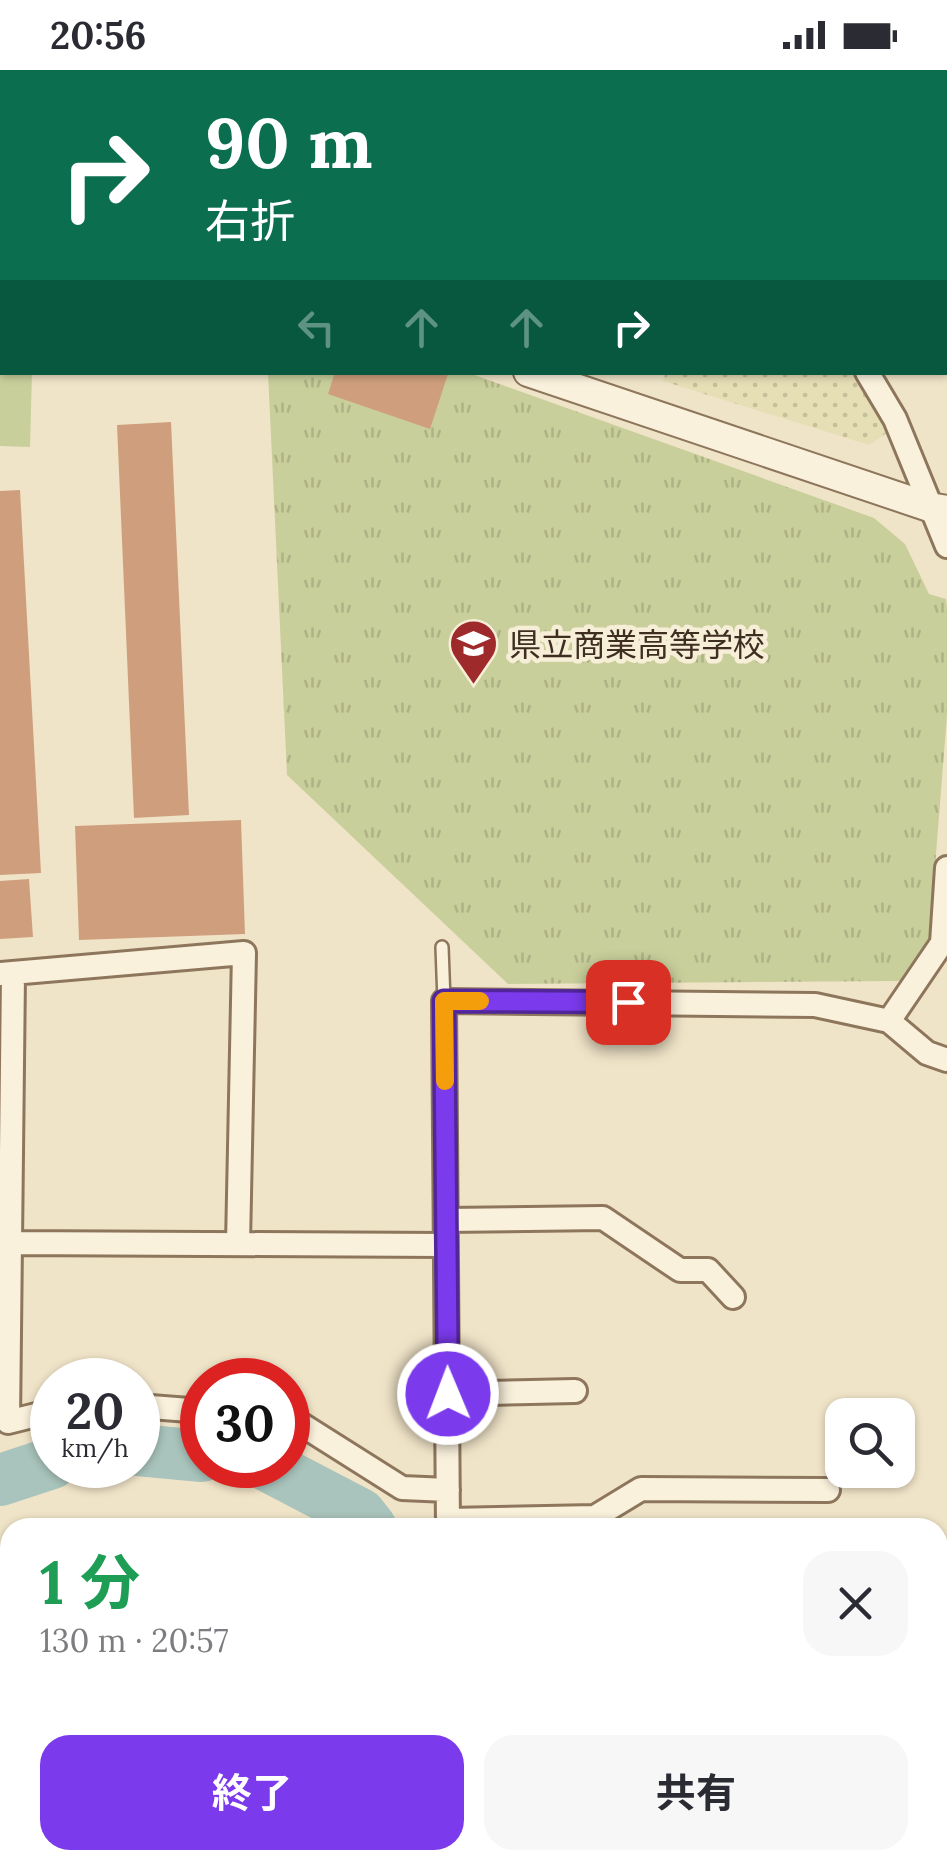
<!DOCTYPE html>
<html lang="ja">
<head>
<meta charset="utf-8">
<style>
  :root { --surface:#fff; --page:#f7f7f7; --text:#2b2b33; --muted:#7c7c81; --accent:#7c3aed }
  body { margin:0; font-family:Lora,"Noto Sans JP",serif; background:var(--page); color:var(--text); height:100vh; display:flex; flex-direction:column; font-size:38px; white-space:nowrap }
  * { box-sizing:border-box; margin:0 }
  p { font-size:32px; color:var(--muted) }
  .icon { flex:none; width:55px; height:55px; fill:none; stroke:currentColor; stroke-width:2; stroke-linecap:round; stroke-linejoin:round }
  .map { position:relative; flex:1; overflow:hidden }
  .panel { position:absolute; left:0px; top:1448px; width:948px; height:352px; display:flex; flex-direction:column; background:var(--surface); border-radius:30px 30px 0 0; box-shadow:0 2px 8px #0004 }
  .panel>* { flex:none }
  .banner { position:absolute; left:0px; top:0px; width:948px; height:305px; box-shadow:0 2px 8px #0004; background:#0b6e4f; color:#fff; overflow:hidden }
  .fabs { position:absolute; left:825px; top:1328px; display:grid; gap:20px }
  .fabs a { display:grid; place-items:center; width:90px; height:90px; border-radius:20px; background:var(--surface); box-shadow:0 2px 8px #0004; font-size:50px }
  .speed { position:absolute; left:30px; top:1288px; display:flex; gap:20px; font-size:50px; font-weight:700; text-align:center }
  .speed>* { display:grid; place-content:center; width:130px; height:130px; border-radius:50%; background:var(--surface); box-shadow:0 2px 8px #0004; line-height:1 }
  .speed small { font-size:25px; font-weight:400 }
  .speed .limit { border:15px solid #d22; background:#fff; color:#111 }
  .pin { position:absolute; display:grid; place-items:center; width:85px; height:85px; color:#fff; margin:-42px; border-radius:20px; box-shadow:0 5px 15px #0006 }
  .me { position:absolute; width:110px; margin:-55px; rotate:359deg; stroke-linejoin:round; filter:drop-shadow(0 0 8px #0008) }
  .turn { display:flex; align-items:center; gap:35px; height:210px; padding:0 40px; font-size:45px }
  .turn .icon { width:130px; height:130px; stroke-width:2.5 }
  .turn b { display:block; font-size:70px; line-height:85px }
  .lanes { display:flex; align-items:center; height:95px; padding:0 40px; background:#0003; justify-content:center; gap:50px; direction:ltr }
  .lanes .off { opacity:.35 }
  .round { display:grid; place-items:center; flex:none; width:105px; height:105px; border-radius:30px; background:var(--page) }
  .head { display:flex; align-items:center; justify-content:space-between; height:170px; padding:0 40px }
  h1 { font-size:60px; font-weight:700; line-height:75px; color:#1e9e55 }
  .action { display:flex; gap:20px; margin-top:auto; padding:20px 40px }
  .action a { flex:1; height:115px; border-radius:30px; background:var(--accent); color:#fff; font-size:40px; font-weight:700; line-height:115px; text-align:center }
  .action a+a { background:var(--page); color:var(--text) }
  .status { display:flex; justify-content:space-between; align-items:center; height:70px; padding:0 50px; background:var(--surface); direction:ltr }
  .status svg { height:28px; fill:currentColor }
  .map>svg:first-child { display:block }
  .farmland { fill:url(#farmland-dots) }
  .park { fill:url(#park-tufts) }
  .pitch { fill:#c9cf9b }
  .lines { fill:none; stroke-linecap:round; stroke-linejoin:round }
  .river { stroke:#a9c4bc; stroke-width:52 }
  .building { fill:#cf9f7d }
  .service-casing { stroke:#8d765c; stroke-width:16 }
  .minor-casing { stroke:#8d765c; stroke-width:28 }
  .tertiary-casing { stroke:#8d765c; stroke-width:32 }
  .service { stroke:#faf1dc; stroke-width:11 }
  .minor { stroke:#faf1dc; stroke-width:22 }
  .tertiary { stroke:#faf1dc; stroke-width:28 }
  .route-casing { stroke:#51269a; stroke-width:25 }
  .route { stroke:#7c3aed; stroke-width:18 }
  .slow { stroke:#f59e0b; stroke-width:18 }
  .labels { text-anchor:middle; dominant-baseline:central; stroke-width:9; stroke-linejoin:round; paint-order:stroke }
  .poi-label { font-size:32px; fill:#3d2e20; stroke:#f7eed8; text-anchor:start }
</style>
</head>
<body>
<div class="status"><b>20:56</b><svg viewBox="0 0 49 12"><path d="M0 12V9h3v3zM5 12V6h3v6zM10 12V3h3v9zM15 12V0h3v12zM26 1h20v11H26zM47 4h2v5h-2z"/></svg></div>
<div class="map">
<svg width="947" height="1798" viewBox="0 0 947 1798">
  <defs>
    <pattern id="farmland-dots" width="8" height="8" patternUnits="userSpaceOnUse" patternTransform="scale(2.5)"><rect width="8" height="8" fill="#e6deb5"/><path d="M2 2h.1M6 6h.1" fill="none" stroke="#c6bf9b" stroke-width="1.8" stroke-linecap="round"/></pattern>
    <pattern id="park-tufts" width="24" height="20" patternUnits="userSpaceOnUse" patternTransform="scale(2.5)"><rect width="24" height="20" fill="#c9cf9b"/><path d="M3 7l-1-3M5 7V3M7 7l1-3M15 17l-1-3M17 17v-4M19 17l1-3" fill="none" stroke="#aeb285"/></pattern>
  </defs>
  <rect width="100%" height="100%" fill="#f0e4c8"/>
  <path class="farmland" d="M666 302 858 303 888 362 869 375 663 311Z"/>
  <path class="park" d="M268 303H469L874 448 905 474 929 524 946 529 947 537V645L927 898 899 911 508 914 287 705Z"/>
  <path class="pitch" d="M0 224 2 302 32 303 30 377 0 376Z"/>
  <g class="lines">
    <path class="river" d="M138 1380 202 1386
      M266 1395 360 1444 371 1458
      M0 1410 52 1393
      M938 1727 947 1730"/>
  </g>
  <path class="building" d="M335 302H443L448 304 430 359 328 324Z
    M171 352 189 745 134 748 117 355Z
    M20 420 41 803 0 805V421Z
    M241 750 245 864 79 870 75 756Z
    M29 809 33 867 0 869V811Z
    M947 1496V1556L938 1559V1499Z
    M947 1578V1621L938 1622V1579Z
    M0 1592H10V1640H0Z
    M0 1677H10V1762H0Z
    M0 1773H10V1790H25V1798H0Z
    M344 1790H430L429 1798H344Z"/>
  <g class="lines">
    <defs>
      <path id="service" d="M442 877 444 931"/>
      <path id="minor" d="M118 0 150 2
        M822 0 824 2
        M455 2V0
        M665 2 666 0
        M944 2 945 0
        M867 302 895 349 947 476
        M0 904 244 883 238 1174
        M13 905 8 1352 52 1341
        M889 951 942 873 947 798
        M446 1150 603 1148 680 1200H708L733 1227
        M10 1173 446 1175
        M447 1324 575 1321
        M138 1336 202 1341
        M288 1346 402 1418 448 1420
        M448 1450 595 1447 641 1419 828 1420
        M448 1458 444 931 815 935 889 951 927 983 947 990
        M445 1798V1790"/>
      <path id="tertiary" d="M0 197H2
        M528 302 929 437 947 440"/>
    </defs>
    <use href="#service" class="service-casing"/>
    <use href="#minor" class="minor-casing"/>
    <use href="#tertiary" class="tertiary-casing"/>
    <use href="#service" class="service"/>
    <use href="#minor" class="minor"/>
    <use href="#tertiary" class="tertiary"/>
  </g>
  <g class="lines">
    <defs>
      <path id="route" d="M448 1324 444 931 628 932"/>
    </defs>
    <use href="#route" class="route-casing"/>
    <use href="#route" class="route"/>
    <path class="slow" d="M445 1011 444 931H480"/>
  </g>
  <defs>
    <symbol id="school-pin" viewBox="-11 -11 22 30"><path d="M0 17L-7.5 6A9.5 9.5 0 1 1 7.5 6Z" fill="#9e2a2b" stroke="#f7eed8"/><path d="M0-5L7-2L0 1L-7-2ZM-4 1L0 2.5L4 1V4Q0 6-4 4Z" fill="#fff"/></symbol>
  </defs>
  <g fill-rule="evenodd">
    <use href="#school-pin" x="446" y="546" width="55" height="75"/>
  </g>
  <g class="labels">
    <g class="poi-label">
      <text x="509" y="574">県立商業高等学校</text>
    </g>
  </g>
</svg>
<div class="fabs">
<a><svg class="icon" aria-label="search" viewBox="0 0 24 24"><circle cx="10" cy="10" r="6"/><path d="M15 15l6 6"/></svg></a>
</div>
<div class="speed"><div>20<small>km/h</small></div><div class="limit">30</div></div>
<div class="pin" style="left:628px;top:932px;background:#d93025"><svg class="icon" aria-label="arrive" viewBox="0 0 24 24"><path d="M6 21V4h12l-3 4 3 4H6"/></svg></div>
<svg class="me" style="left:448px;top:1324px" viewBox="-20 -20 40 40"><circle r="17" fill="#7c3aed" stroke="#fff" stroke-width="3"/><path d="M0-11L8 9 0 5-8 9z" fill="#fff"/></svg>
<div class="banner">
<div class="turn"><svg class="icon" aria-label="right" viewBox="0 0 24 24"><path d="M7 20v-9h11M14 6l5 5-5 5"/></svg><div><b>90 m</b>右折</div></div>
<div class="lanes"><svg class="icon off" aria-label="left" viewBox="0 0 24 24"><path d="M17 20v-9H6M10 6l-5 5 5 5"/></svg><svg class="icon off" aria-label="ahead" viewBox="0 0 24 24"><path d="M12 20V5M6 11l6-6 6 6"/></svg><svg class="icon off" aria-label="ahead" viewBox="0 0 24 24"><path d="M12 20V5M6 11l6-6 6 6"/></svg><svg class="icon" aria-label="right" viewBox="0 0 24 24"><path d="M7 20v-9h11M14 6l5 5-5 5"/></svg></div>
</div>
<section class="panel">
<div class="head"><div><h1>1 分</h1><p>130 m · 20:57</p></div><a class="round"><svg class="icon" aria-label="close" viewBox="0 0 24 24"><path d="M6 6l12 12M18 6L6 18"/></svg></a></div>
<div class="action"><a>終了</a><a>共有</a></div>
</section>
</div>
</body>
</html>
